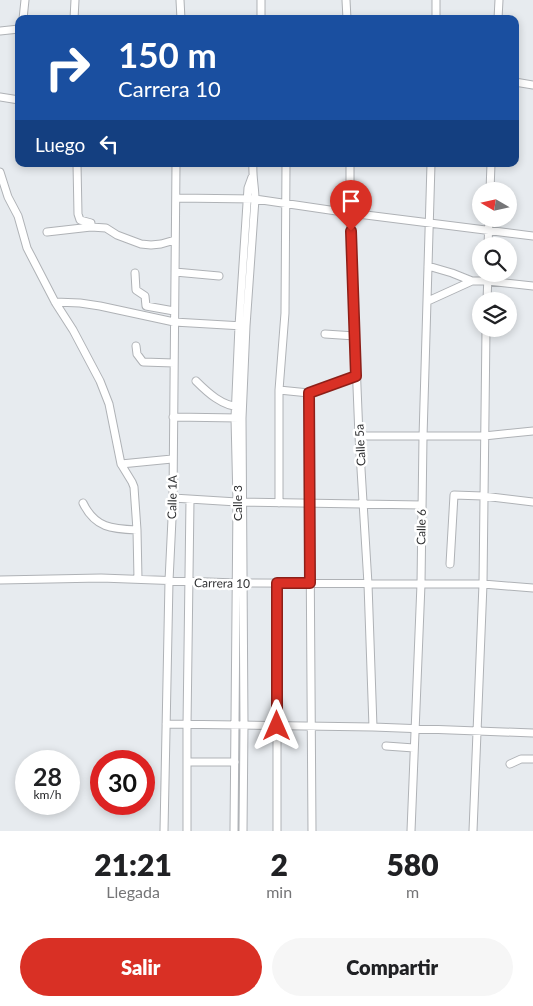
<!DOCTYPE html>
<html lang="es">
<head>
<meta charset="utf-8">
<style>
  :root { --surface:#fff; --page:#f6f6f6; --text:#202124; --muted:#757577; --accent:#d93025 }
  body { margin:0; font-family:Lato,sans-serif; background:var(--page); color:var(--text); height:100vh; display:flex; flex-direction:column; font-size:19px; white-space:nowrap }
  * { box-sizing:border-box; margin:0 }
  p { font-size:16px; color:var(--muted) }
  .icon { flex:none; width:28px; height:28px; fill:none; stroke:currentColor; stroke-width:2; stroke-linecap:round; stroke-linejoin:round }
  .map { position:relative; height:831px; overflow:hidden }
  .panel { display:flex; flex-direction:column; background:var(--surface); flex:1 }
  .panel>* { flex:none }
  .banner { position:absolute; left:15px; top:15px; width:504px; height:152px; border-radius:10px; box-shadow:0 2px 8px #0003; background:#1a4fa0; color:#fff; overflow:hidden }
  .needle { width:32px; rotate:279deg }
  .controls { position:absolute; left:472px; top:182px; display:grid; gap:10px }
  .controls a { display:grid; place-items:center; width:45px; height:45px; border-radius:50%; background:var(--surface); box-shadow:0 2px 8px #0003; font-size:25px }
  .speed { position:absolute; left:15px; top:750px; display:flex; gap:10px; font-size:25px; font-weight:700; text-align:center }
  .speed>* { display:grid; place-content:center; width:65px; height:65px; border-radius:50%; background:var(--surface); box-shadow:0 2px 8px #0003; line-height:1 }
  .speed small { font-size:12px; font-weight:400 }
  .speed .limit { border:8px solid #d22; background:#fff; color:#111 }
  .pin { position:absolute; display:grid; place-items:center; width:42px; height:42px; color:#fff; margin:-51px -21px; border-radius:50% 50% 50% 0; rotate:-45deg; box-shadow:0 0 5px #0007 }
  .pin .icon { rotate:45deg }
  .me { position:absolute; width:55px; margin:-28px; rotate:0deg; stroke-linejoin:round; filter:drop-shadow(0 0 4px #0008) }
  .turn { display:flex; align-items:center; gap:18px; height:105px; padding:0 20px; font-size:22px }
  .turn .icon { width:65px; height:65px; stroke-width:2.5 }
  .turn b { display:block; font-size:35px; line-height:42px }
  .then { display:flex; align-items:center; height:48px; padding:0 20px; background:#0003; gap:10px; font-size:19px }
  .eta { display:flex; justify-content:space-evenly; align-items:center; height:85px; text-align:center }
  .eta b { font-size:30px; font-weight:800; line-height:35px }
  .primary-button { display:flex; gap:10px; margin-top:auto; padding:10px 20px }
  .primary-button a { flex:1; height:58px; border-radius:30px; background:var(--accent); color:#fff; font-size:20px; font-weight:800; line-height:58px; text-align:center }
  .primary-button a+a { background:var(--page); color:var(--text) }
  .map>svg:first-child { display:block }
  .lines { fill:none; stroke-linecap:round; stroke-linejoin:round }
  .minor-casing { stroke:#afb2b6; stroke-width:9 }
  .minor { stroke:#fff; stroke-width:7 }
  .route-casing { stroke:#8d1f18; stroke-width:12 }
  .route { stroke:#d93025; stroke-width:9 }
  .labels { text-anchor:middle; dominant-baseline:central; stroke-width:5; stroke-linejoin:round; paint-order:stroke }
  .street-label { font-size:12px; fill:#2e2f31; stroke:#fff }
</style>
</head>
<body>
<div class="map">
<svg width="533" height="831" viewBox="0 0 533 831">
  <rect width="100%" height="100%" fill="#e7ebef"/>
  <g class="lines">
    <defs>
      <path id="minor" d="M180 0 181 19
        M346 0 347 19
        M23 19 25 0
        M74 19 75 0
        M261 19V0
        M436 19V0
        M498 19 499 0
        M0 31 19 29
        M515 82 533 85
        M0 97 19 100
        M77 164 78 214 80 220 91 223V227L106 228 117 235 141 244 151 245 161 244 175 240
        M350 164V213L359 436 368 584 373 727
        M0 172 8 197 18 216 27 248 55 302 73 330 100 381 109 404 121 464 132 482 134 487 137 530 138 579
        M490 191 491 164
        M176 198 255 199 350 213 533 236
        M47 232 91 227
        M488 246 489 219
        M428 266 452 273 472 281
        M175 272 219 276
        M135 273 136 290 145 296 146 306 174 311
        M428 301 472 281H488L533 286
        M487 301 488 274
        M55 302 80 303 100 306 174 322 243 326
        M325 334 355 336
        M136 346 137 354 143 362 174 363
        M196 381C208 393 222 406 240 407
        M279 390 309 393 312 831
        M309 393 356 376
        M173 417 239 418
        M359 436H484L533 431
        M121 464 172 459
        M173 498 237 502 422 505
        M83 503C95 528 112 529 137 530
        M279 503V390L285 313 286 164
        M450 564 454 495 483 496 533 502
        M0 580 101 578 236 583 483 584 533 588
        M166 724 373 727 533 733
        M386 746 414 748
        M187 762H235
        M510 764 521 759H533
        M164 831 169 581 173 498 176 164
        M187 831V725L190 500
        M234 831 237 502 235 418 239 326 248 188 252 177
        M243 831 244 725 242 418 246 326 255 199C255 187 252 176 253 164
        M277 831V583
        M411 831 421 584 423 437 431 164
        M473 831 483 584 486 329"/>
    </defs>
    <use href="#minor" class="minor-casing"/>
    <use href="#minor" class="minor"/>
  </g>
  <g class="lines">
    <defs>
      <path id="route" d="M277 726V583H310L309 393 356 376 351 231"/>
    </defs>
    <use href="#route" class="route-casing"/>
    <use href="#route" class="route"/>
  </g>
  <g class="labels">
    <g class="street-label">
      <text transform="translate(360 445) rotate(-93)">Calle 5a</text>
      <text transform="translate(172 497) rotate(-89)">Calle 1A</text>
      <text transform="translate(237 503) rotate(-90)">Calle 3</text>
      <text transform="translate(421 527) rotate(-89)">Calle 6</text>
      <text transform="translate(222 583) rotate(1)">Carrera 10</text>
    </g>
  </g>
</svg>
<div class="controls">
<a><svg class="needle" viewBox="-14 -14 28 28"><path d="M0-13l5 13h-10z" fill="#e53935"/><path d="M0 13l5-13h-10z" fill="#757577"/></svg></a>
<a><svg class="icon" aria-label="search" viewBox="0 0 24 24"><circle cx="10" cy="10" r="6"/><path d="M15 15l6 6"/></svg></a>
<a><svg class="icon" aria-label="layers" viewBox="0 0 24 24"><path d="M12 4l9 5-9 5-9-5zM3 14l9 5 9-5"/></svg></a>
</div>
<div class="speed"><div>28<small>km/h</small></div><div class="limit">30</div></div>
<div class="pin" style="left:351px;top:231px;background:#d93025"><svg class="icon" aria-label="arrive" viewBox="0 0 24 24"><path d="M6 21V4h12l-3 4 3 4H6"/></svg></div>
<svg class="me" style="left:277px;top:726px" viewBox="-20 -20 40 40"><path d="M0-17L14 15 0 8-14 15z" fill="#d93025" stroke="#fff" stroke-width="4"/></svg>
<div class="banner">
<div class="turn"><svg class="icon" aria-label="right" viewBox="0 0 24 24"><path d="M7 20v-9h11M14 6l5 5-5 5"/></svg><div><b>150 m</b>Carrera 10</div></div>
<div class="then">Luego<svg class="icon" aria-label="left" viewBox="0 0 24 24"><path d="M17 20v-9H6M10 6l-5 5 5 5"/></svg></div>
</div>
</div>
<section class="panel">
<div class="eta">
<div><b>21:21</b><p>Llegada</p></div>
<div><b>2</b><p>min</p></div>
<div><b>580</b><p>m</p></div>
</div>
<div class="primary-button"><a>Salir</a><a>Compartir</a></div>
</section>
</body>
</html>
